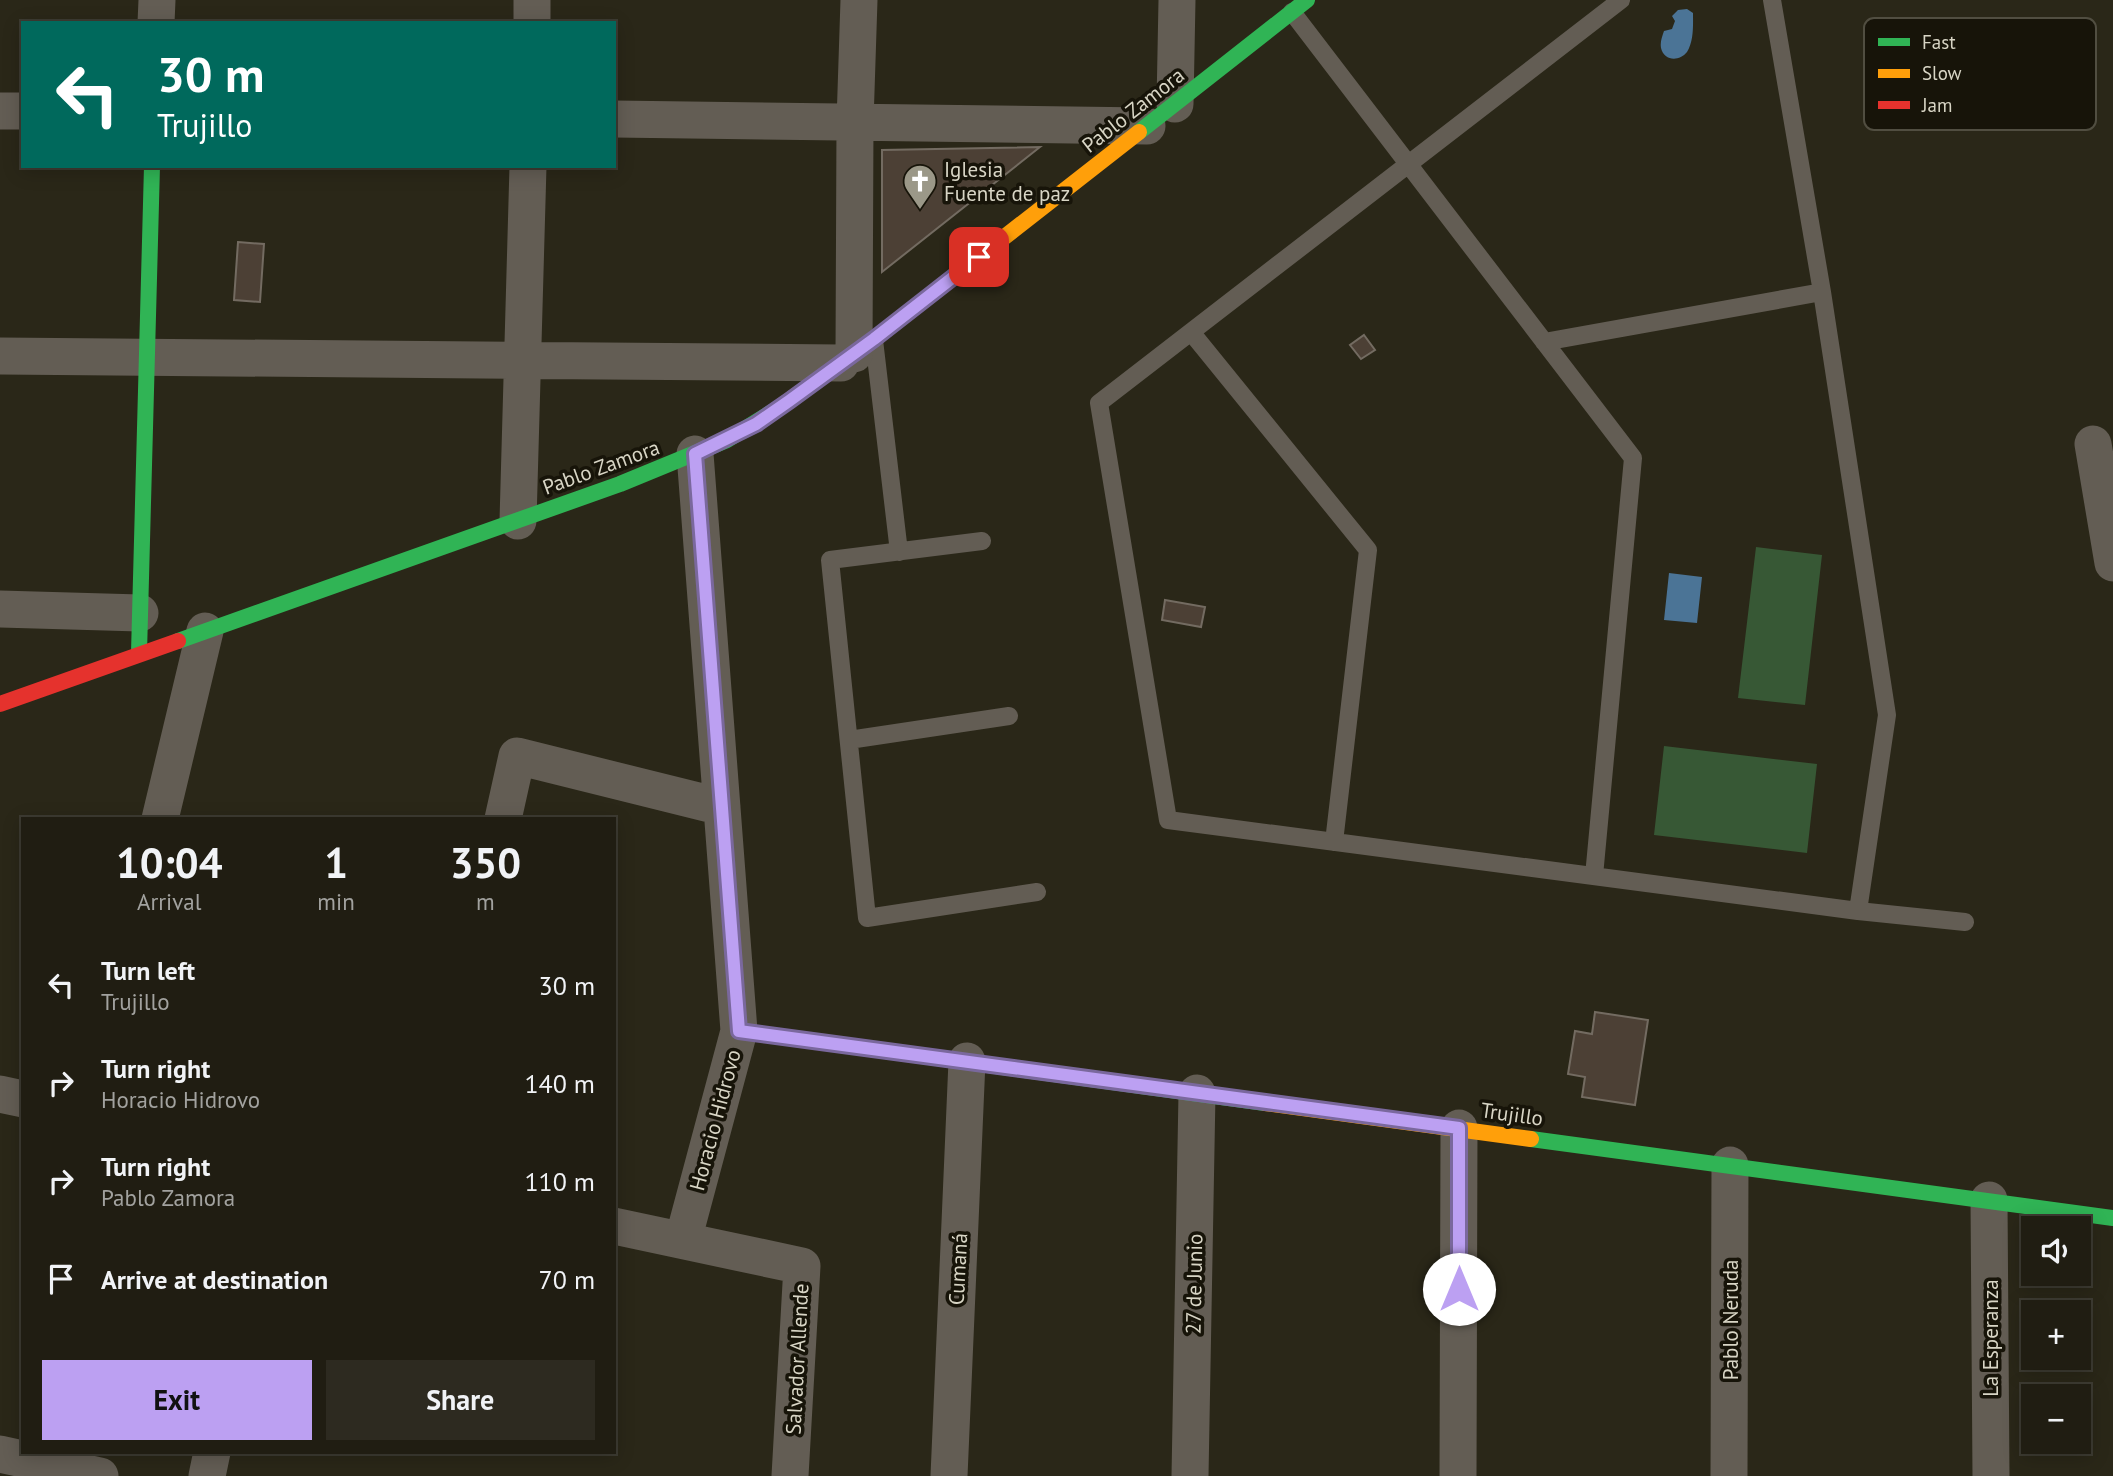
<!DOCTYPE html>
<html lang="en">
<head>
<meta charset="utf-8">
<style>
  :root { --surface:#201d12; --page:#2d2a20; --text:#f1f3f6; --muted:#a2a29f; --line:#3d3b32; --accent:#bca0f2 }
  body { margin:0; font-family:"PT Sans",sans-serif; background:var(--page); color:var(--text); height:100vh; display:flex; flex-direction:column; font-size:26px; white-space:nowrap }
  * { box-sizing:border-box; margin:0 }
  p { font-size:23px; color:var(--muted) }
  .icon { flex:none; width:38px; height:38px; fill:none; stroke:currentColor; stroke-width:2; stroke-linecap:round; stroke-linejoin:round }
  .map { position:relative; flex:1; overflow:hidden }
  .drawer { position:absolute; left:21px; top:817px; width:595px; height:637px; display:flex; flex-direction:column; background:var(--surface); border-radius:0px; box-shadow:0 4px 18px #0003,0 0 0 2px var(--line) }
  .drawer>* { flex:none }
  .top-card { position:absolute; left:21px; top:21px; width:595px; height:147px; border-radius:0px; box-shadow:0 4px 18px #0003,0 0 0 2px var(--line); background:#00695c; color:#fff; overflow:hidden }
  .fabs { position:absolute; left:2021px; top:1216px; display:grid; gap:14px }
  .fabs a { display:grid; place-items:center; width:70px; height:70px; border-radius:0px; background:var(--surface); box-shadow:0 4px 18px #0003,0 0 0 2px var(--line); font-size:35px }
  .pin { position:absolute; display:grid; place-items:center; width:60px; height:60px; color:#fff; margin:-30px; border-radius:14px; box-shadow:0 4px 10px #0006 }
  .me { position:absolute; width:77px; margin:-38px; rotate:0deg; stroke-linejoin:round; filter:drop-shadow(0 0 5px #0008) }
  .turn { display:flex; align-items:center; gap:24px; height:147px; padding:0 21px; font-size:32px }
  .turn .icon { width:91px; height:91px; stroke-width:2.5 }
  .turn b { display:block; font-size:49px; line-height:60px }
  .eta { display:flex; justify-content:space-evenly; align-items:center; height:119px; text-align:center }
  .eta b { font-size:42px; font-weight:700; line-height:49px }
  .cta { display:flex; gap:14px; margin-top:auto; padding:14px 21px }
  .cta a { flex:1; height:80px; border-radius:0px; background:var(--accent); color:#111; font-size:28px; font-weight:700; line-height:80px; text-align:center }
  .cta a+a { background:var(--page); color:var(--text) }
  ul { padding:0; list-style:none }
  li { display:flex; align-items:center; gap:21px; height:98px; padding:0 21px }
  li div { flex:1 }
  li b { display:block; font-size:26px }
  li em { font-style:normal }
  .map>svg:first-child { display:block }
  .green { fill:#375835 }
  .water { fill:#4b7496 }
  .building { fill:#4c4035; stroke:#736b61; stroke-width:2 }
  .lines { fill:none; stroke-linecap:round; stroke-linejoin:round }
  .lane { stroke:#635d54; stroke-width:18 }
  .street { stroke:#635d54; stroke-width:37 }
  .fast { stroke:#30b455; stroke-width:16 }
  .slow { stroke:#ff9f0a; stroke-width:16 }
  .jam { stroke:#e5322d; stroke-width:16 }
  .route-casing { stroke:#7a689d; stroke-width:18 }
  .route { stroke:#bca0f2; stroke-width:12 }
  .labels { text-anchor:middle; dominant-baseline:central; stroke-width:7; stroke-linejoin:round; paint-order:stroke }
  .street-label { font-size:21px; fill:#d8d5c5; stroke:#171409 }
  .poi-label { font-size:21px; fill:#d8d5c5; stroke:#171409; text-anchor:start }
  .key { fill:#171409; stroke:#514e41; stroke-width:2 }
  .key-label { font-size:19px; fill:#d8d5c5 }
</style>
</head>
<body>
<div class="map">
<svg width="2113" height="1476" viewBox="0 0 2113 1476">
  <rect width="100%" height="100%" fill="#2a2718"/>
  <path class="green" d="M1756 547 1822 555 1805 705 1738 698Z
    M1664 746 1817 764 1807 853 1654 835Z"/>
  <path class="water" d="M1687 9 1693 13C1693 25 1694 41 1687 52 1679 62 1664 61 1661 48 1660 42 1662 37 1664 31L1672 29 1675 21 1672 16 1678 10Z
    M1669 573 1702 577 1697 623 1664 620Z"/>
  <path class="building" d="M1040 147 882 272V150Z
    M238 242 264 244 260 302 234 300Z
    M1364 335 1375 350 1361 359 1350 345Z
    M1165 600 1205 607 1201 627 1162 620Z
    M1595 1012 1648 1020 1635 1105 1582 1097 1585 1077 1568 1074 1575 1031 1592 1034Z"/>
  <g class="lines">
    <path class="lane" d="M1621 0 1099 403 1168 820 1858 911 1965 922
      M1772 0 1822 292 1887 715 1858 911
      M1292 12 1633 458 1594 876
      M1191 332 1368 550 1334 842
      M874 340 899 552
      M1544 342 1822 292
      M982 541 830 560 867 918 1037 892
      M849 740 1009 716"/>
    <path class="street" d="M156 23 157 0
      M532 23V0
      M1175 104 1177 0
      M0 111H23
      M614 119 1147 126
      M854 354 855 122 859 0
      M0 356 841 363
      M2093 444 2113 563
      M518 521 528 166
      M0 609 140 613
      M160 819 205 631
      M503 819 517 756 722 807
      M0 1094 23 1099
      M1989 1200 1991 1476
      M614 1226 802 1266 790 1476
      M683 1240 739 1031 695 454
      M0 1454 100 1476
      M207 1476 212 1452
      M949 1476 967 1061
      M1190 1476 1197 1093
      M1458 1476 1459 1128
      M1729 1476 1730 1165"/>
    <path class="fast" d="M1139 132 1307 0
      M178 641 620 484 727 440 780 407
      M139 653 152 166
      M739 1031 1265 1103
      M1531 1139 2113 1218"/>
    <path class="slow" d="M780 407 874 339 1139 132
      M1265 1103 1531 1139"/>
    <path class="jam" d="M0 704 178 641"/>
  </g>
  <g class="lines">
    <defs>
      <path id="route" d="M979 257 874 339 789 401 756 424 695 454 739 1031 1459 1128V1289"/>
    </defs>
    <use href="#route" class="route-casing"/>
    <use href="#route" class="route"/>
  </g>
  <defs>
    <symbol id="church-pin" viewBox="-11 -11 22 30"><path d="M0 17L-7.5 6A9.5 9.5 0 1 1 7.5 6Z" fill="#9b9888" stroke="#171409"/><path d="M-1.2-6h2.4v3.5h3.3v2.4h-3.3V6h-2.4V-.1h-3.3v-2.4h3.3Z" fill="#fff"/></symbol>
  </defs>
  <g fill-rule="evenodd">
    <use href="#church-pin" x="901" y="162" width="38" height="52"/>
  </g>
  <g class="labels">
    <g class="street-label">
      <text transform="translate(1133 110) rotate(-38)">Pablo Zamora</text>
      <text transform="translate(601 467) rotate(-20)">Pablo Zamora</text>
      <text transform="translate(1512 1114) rotate(8)">Trujillo</text>
      <text transform="translate(715 1120) rotate(-75)">Horacio Hidrovo</text>
      <text transform="translate(958 1269) rotate(-87)">Cumaná</text>
      <text transform="translate(1194 1284) rotate(-89)">27 de Junio</text>
      <text transform="translate(1730 1320) rotate(-90)">Pablo Neruda</text>
      <text transform="translate(1990 1338) rotate(-90)">La Esperanza</text>
      <text transform="translate(797 1359) rotate(-87)">Salvador Allende</text>
    </g>
    <g class="poi-label">
      <text x="944" y="169">Iglesia<tspan x="944" dy="24">Fuente de paz</tspan></text>
    </g>
  </g>
  <rect x="1864" y="18" width="232" height="112" rx="10" class="key"/>
  <rect x="1878" y="38" width="32" height="8" fill="#30b455"/>
  <rect x="1878" y="69" width="32" height="9" fill="#ff9f0a"/>
  <rect x="1878" y="101" width="32" height="8" fill="#e5322d"/>
  <g class="key-label">
    <text x="1922" y="49">Fast</text>
    <text x="1922" y="80">Slow</text>
    <text x="1922" y="112">Jam</text>
  </g>
</svg>
<div class="fabs">
<a><svg class="icon" aria-label="sound" viewBox="0 0 24 24"><path d="M4 9h4l5-4v14l-5-4H4zM17 9q2 3 0 6"/></svg></a>
<a>+</a>
<a>−</a>
</div>
<div class="pin" style="left:979px;top:257px;background:#d93025"><svg class="icon" aria-label="arrive" viewBox="0 0 24 24"><path d="M6 21V4h12l-3 4 3 4H6"/></svg></div>
<svg class="me" style="left:1459px;top:1289px" viewBox="-20 -20 40 40"><circle r="19" fill="#fff"/><path d="M0-13L10 11 0 6-10 11z" fill="#bca0f2"/></svg>
<div class="top-card">
<div class="turn"><svg class="icon" aria-label="left" viewBox="0 0 24 24"><path d="M17 20v-9H6M10 6l-5 5 5 5"/></svg><div><b>30 m</b>Trujillo</div></div>
</div>
<section class="drawer">
<div class="eta">
<div><b>10:04</b><p>Arrival</p></div>
<div><b>1</b><p>min</p></div>
<div><b>350</b><p>m</p></div>
</div>
<ul>
<li><svg class="icon" aria-label="left" viewBox="0 0 24 24"><path d="M17 20v-9H6M10 6l-5 5 5 5"/></svg><div><b>Turn left</b><p>Trujillo</p></div><em>30 m</em></li>
<li><svg class="icon" aria-label="right" viewBox="0 0 24 24"><path d="M7 20v-9h11M14 6l5 5-5 5"/></svg><div><b>Turn right</b><p>Horacio Hidrovo</p></div><em>140 m</em></li>
<li><svg class="icon" aria-label="right" viewBox="0 0 24 24"><path d="M7 20v-9h11M14 6l5 5-5 5"/></svg><div><b>Turn right</b><p>Pablo Zamora</p></div><em>110 m</em></li>
<li><svg class="icon" aria-label="arrive" viewBox="0 0 24 24"><path d="M6 21V4h12l-3 4 3 4H6"/></svg><div><b>Arrive at destination</b></div><em>70 m</em></li>
</ul>
<div class="cta"><a>Exit</a><a>Share</a></div>
</section>
</div>
</body>
</html>
